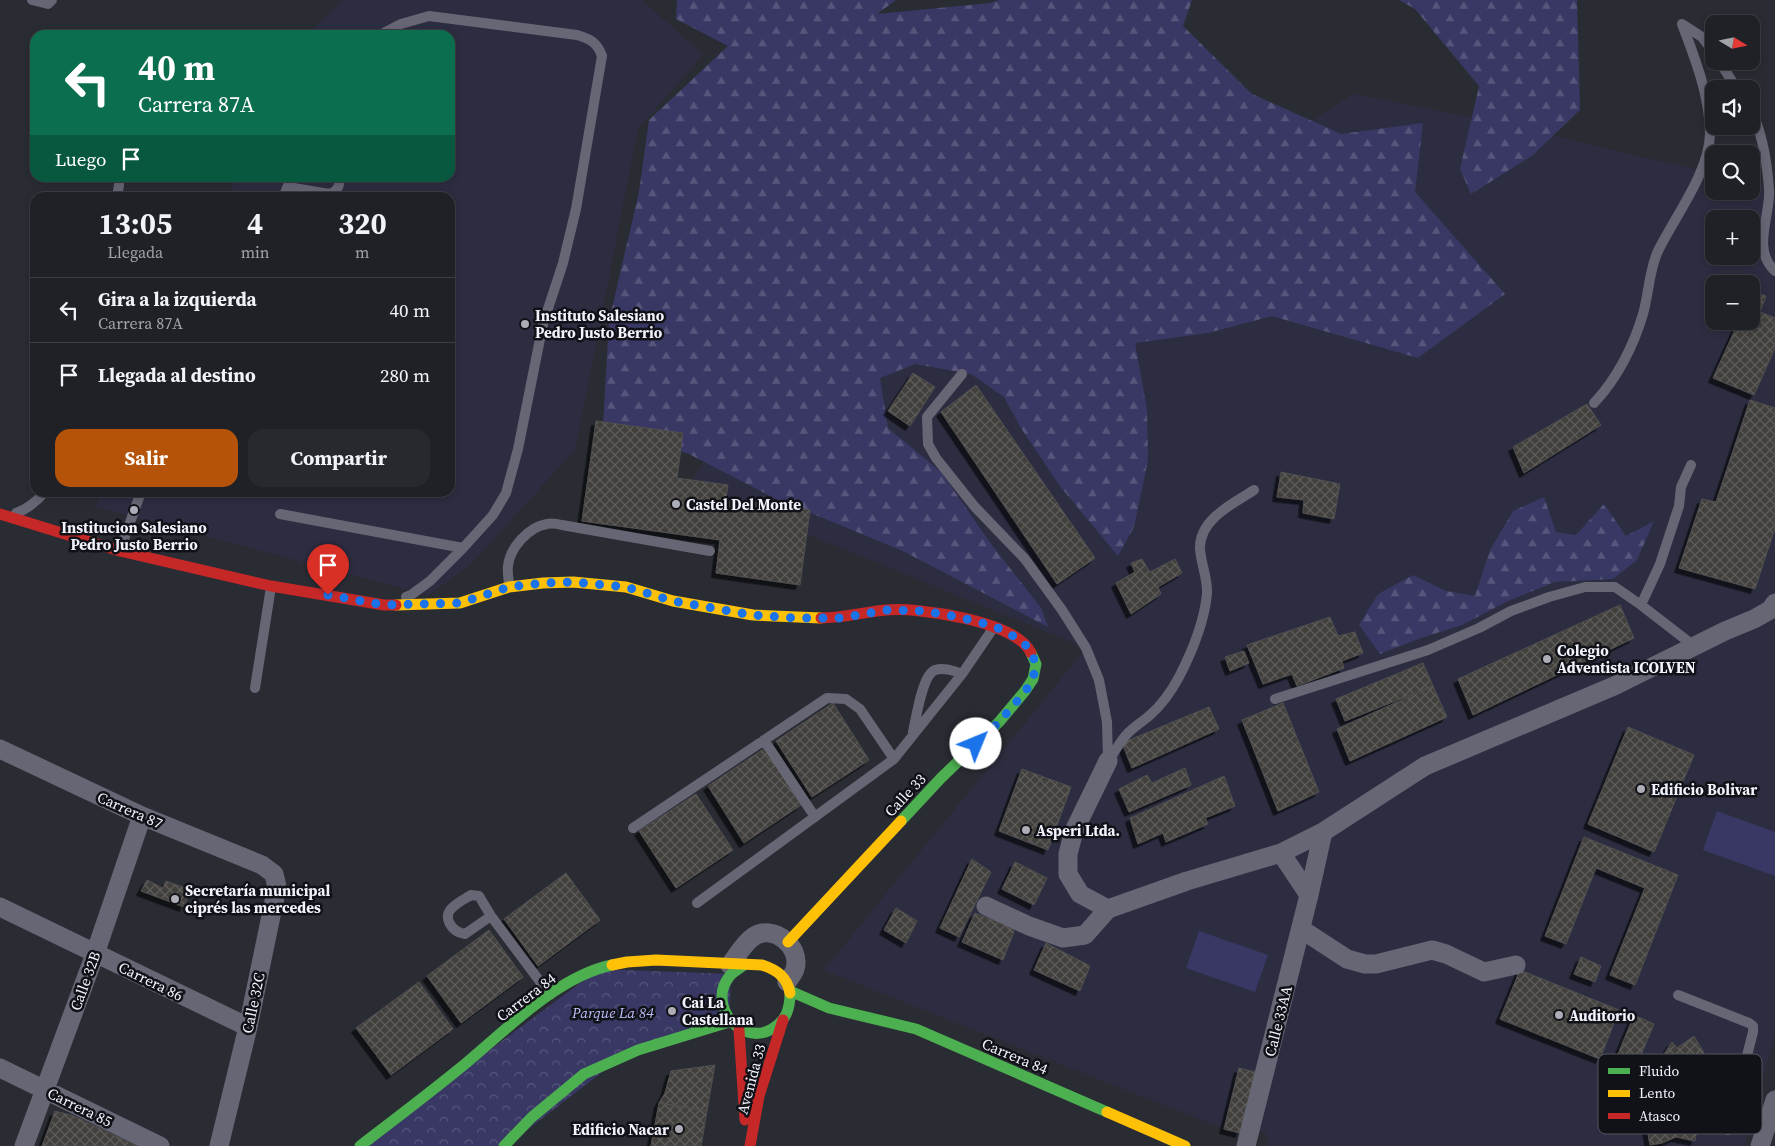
<!DOCTYPE html>
<html lang="es">
<head>
<meta charset="utf-8">
<style>
  :root { --surface:#202127; --page:#28292f; --text:#f1f3f6; --muted:#a2a3a7; --line:#3d3e44; --accent:#b45309 }
  body { margin:0; font-family:"Source Serif 4",serif; background:var(--page); color:var(--text); height:100vh; display:flex; flex-direction:column; font-size:19px; white-space:nowrap }
  * { box-sizing:border-box; margin:0 }
  p { font-size:16px; color:var(--muted) }
  .icon { flex:none; width:28px; height:28px; fill:none; stroke:currentColor; stroke-width:2; stroke-linecap:round; stroke-linejoin:round }
  .map { position:relative; flex:1; overflow:hidden }
  .panel { position:absolute; left:30px; top:192px; width:425px; height:305px; display:flex; flex-direction:column; background:var(--surface); border-radius:15px; box-shadow:0 2px 8px #0003,0 0 0 1px var(--line) }
  .panel>* { flex:none }
  .banner { position:absolute; left:30px; top:30px; width:425px; height:152px; border-radius:15px; box-shadow:0 2px 8px #0003,0 0 0 1px var(--line); background:#0b6e4f; color:#fff; overflow:hidden }
  .needle { width:32px; rotate:100deg }
  .buttons { position:absolute; left:1705px; top:15px; display:grid; gap:10px }
  .buttons a { display:grid; place-items:center; width:55px; height:55px; border-radius:10px; background:var(--surface); box-shadow:0 2px 8px #0003,0 0 0 1px var(--line); font-size:25px }
  .pin { position:absolute; display:grid; place-items:center; width:42px; height:42px; color:#fff; margin:-51px -21px; border-radius:50% 50% 50% 0; rotate:-45deg; box-shadow:0 0 5px #0007 }
  .pin .icon { rotate:45deg }
  .me { position:absolute; width:55px; margin:-28px; rotate:45deg; stroke-linejoin:round; filter:drop-shadow(0 0 4px #0008) }
  .turn { display:flex; align-items:center; gap:18px; height:105px; padding:0 25px; font-size:22px }
  .turn .icon { width:65px; height:65px; stroke-width:2.5 }
  .turn b { display:block; font-size:35px; line-height:42px }
  .then { display:flex; align-items:center; height:48px; padding:0 25px; background:#0003; gap:10px; font-size:19px }
  .eta { display:flex; justify-content:space-evenly; align-items:center; height:85px; text-align:center }
  .eta b { font-size:30px; font-weight:700; line-height:35px }
  .cta { display:flex; gap:10px; margin-top:auto; padding:10px 25px }
  .cta a { flex:1; height:58px; border-radius:15px; background:var(--accent); color:#fff; font-size:20px; font-weight:700; line-height:58px; text-align:center }
  .cta a+a { background:var(--page); color:var(--text) }
  ul { padding:0; list-style:none }
  li { display:flex; align-items:center; gap:15px; height:65px; padding:0 25px; border-top:1px solid var(--line) }
  li div { flex:1 }
  li b { display:block; font-size:19px }
  li em { font-style:normal }
  .map>svg:first-child { display:block }
  .built { fill:#2c2d40; fill-rule:evenodd }
  .forest { fill:url(#forest-firs) }
  .park { fill:url(#park-crowns) }
  .garden { fill:#393864 }
  .building { fill:url(#building-cross-hatch); stroke:#504f50; filter:url(#shadow) }
  .lines { fill:none; stroke-linecap:round; stroke-linejoin:round }
  .lane { stroke:#666675; stroke-width:10 }
  .street { stroke:#666675; stroke-width:19 }
  .fast { stroke:#4caf50; stroke-width:11 }
  .slow { stroke:#ffc107; stroke-width:11 }
  .jam { stroke:#c62828; stroke-width:11 }
  .route { stroke:#1a73e8; stroke-width:9; stroke-dasharray:0 16.2 }
  .poi-dot { fill:#acadb7; stroke:#111118; stroke-width:2 }
  .labels { text-anchor:middle; dominant-baseline:central; stroke-width:5; stroke-linejoin:round; paint-order:stroke }
  .poi-label { font-size:15px; font-weight:bold; fill:#f2f3fd; stroke:#111118; text-anchor:start }
  .street-label { font-size:15px; fill:#f2f3fd; stroke:#111118 }
  .park-label { font-size:15px; font-style:italic; fill:#bdbff9; stroke:#111118 }
  .key { fill:#111118; stroke:#54555d; stroke-width:1 }
  .key-label { font-size:14px; fill:#f2f3fd }
</style>
</head>
<body>
<div class="map">
<svg width="1775" height="1146" viewBox="0 0 1775 1146">
  <defs>
    <pattern id="forest-firs" width="22" height="20" patternUnits="userSpaceOnUse" patternTransform="scale(1.25)"><rect width="22" height="20" fill="#393864"/><path d="M5 1l3.5 6h-7zM16 11l3.5 6h-7z" fill="#56557b"/></pattern>
    <pattern id="park-crowns" width="20" height="18" patternUnits="userSpaceOnUse" patternTransform="scale(1.25)"><rect width="20" height="18" fill="#393864"/><path d="M2 6a3 3 0 1 1 6 0M12 15a3 3 0 1 1 6 0" fill="none" stroke="#56557b"/></pattern>
    <pattern id="building-cross-hatch" width="8" height="8" patternUnits="userSpaceOnUse" patternTransform="scale(1.25)"><rect width="8" height="8" fill="#42413d"/><path d="M0 0l8 8M0 8l8-8" fill="none" stroke="#5e5d5a"/></pattern>
    <filter id="shadow"><feDropShadow dx="-4.5" dy="4.5" stdDeviation="0" flood-color="#0009"/></filter>
  </defs>
  <rect width="100%" height="100%" fill="#2a2c34"/>
  <path class="built" d="M343 0H642L703 55 638 129 575 450 469 566 428 595 96 507 101 492H450V198L230 197 235 178H450V35H307Z
    M1354 94 1504 124 1714 174V191H1751V183L1775 189V1035L1744 1146H1269L1265 1132 1242 1126 1240 1133 1224 1129 824 970 1086 648 689 486 758 366 1257 154ZM1714 219H1751V256H1714ZM1714 284H1751V321H1714Z"/>
  <path class="forest" d="M677 0H896L877 14 990 3 999 0H1192L1183 26 1252 94 1341 134 1423 123 1415 192 1505 294 1418 358 1272 316 1208 333 1135 343 1147 409 1148 460 1134 527 1118 556 1059 485 1021 428 1004 397 971 374 915 364 880 378 888 428 941 472 991 544 1041 608 1048 627 903 551 772 497 689 454 603 425 609 321 639 192 649 120 728 46 676 19Z
    M1399 0H1577L1580 110 1533 155 1471 194 1460 169 1479 86 1415 9Z
    M1544 497 1556 532 1576 535 1604 504 1626 536 1654 521 1637 560 1613 579 1555 582 1508 601 1462 625 1421 638 1380 654 1359 625 1378 594 1413 575 1446 591 1475 596 1490 550 1513 511Z"/>
  <path class="park" d="M599 969 731 974 729 1022 623 1056 506 1146H360Z"/>
  <path class="garden" d="M1717 811 1775 832V876L1703 850Z
    M1199 931 1268 955 1255 992 1186 968Z"/>
  <path class="building" d="M1753 291 1766 296 1760 312 1775 318V348L1754 395 1713 378 1739 321H1751V295Z
    M913 373 935 387 910 426 888 411Z
    M976 385 1095 558 1057 584 941 412Z
    M1750 400 1775 408V528L1755 589 1679 568 1702 499 1716 502Z
    M1587 404 1601 425 1524 473 1513 447Z
    M596 421 683 433 677 478 728 485 726 498 810 510 800 585 716 573 720 540 582 521Z
    M1281 472 1340 484 1334 519 1303 513 1304 500 1277 497Z
    M1142 559 1150 572 1175 559 1182 573 1158 587 1161 594 1131 614 1116 583 1135 572 1131 563Z
    M1620 605 1634 638 1473 715 1458 679Z
    M1330 617 1338 636 1355 632 1363 653 1342 661 1344 668 1297 686 1292 674 1263 684 1247 645Z
    M1244 651 1249 663 1230 671 1225 657Z
    M1423 663 1433 686 1345 721 1336 699Z
    M1433 686 1447 717 1350 761 1337 729Z
    M833 703 869 760 812 797 776 741Z
    M1283 703 1319 792 1278 811 1242 720Z
    M1209 707 1219 729 1132 768 1122 743Z
    M1628 727 1694 755 1654 852 1588 824Z
    M765 748 801 805 744 843 708 786Z
    M1185 768 1191 785 1129 812 1119 789 1147 775 1152 783Z
    M1022 769 1071 787 1048 850 999 831Z
    M1224 776 1235 806 1205 818 1208 824 1166 842 1163 833 1138 844 1130 818Z
    M696 794 733 850 676 888 639 831Z
    M1584 837 1678 875 1635 985 1610 975 1645 888 1596 868 1566 944 1545 936Z
    M972 859 991 872 959 937 940 928Z
    M1015 862 1047 878 1034 905 1002 889Z
    M566 873 600 920 538 966 504 919Z
    M147 880 163 888 166 881 191 890 184 907 141 891Z
    M896 908 917 921 906 943 884 930Z
    M975 913 1015 929 1003 960 962 942Z
    M489 930 523 977 461 1023 427 976Z
    M1046 943 1090 966 1080 991 1034 970Z
    M1581 957 1601 966 1595 982 1574 974Z
    M1520 970 1619 1010 1600 1059 1500 1019Z
    M419 982 453 1029 391 1075 356 1028Z
    M1634 1015 1654 1024 1636 1067 1616 1059Z
    M1694 1036 1704 1053 1707 1063 1722 1065 1719 1077 1710 1075V1080L1721 1082 1719 1090 1709 1089 1708 1092 1730 1098 1723 1120 1701 1114 1697 1119 1704 1121 1703 1128 1692 1126 1688 1128 1697 1130 1695 1141 1676 1137 1662 1143 1650 1145 1647 1128H1638L1642 1104H1639L1644 1089 1639 1087 1644 1072 1651 1074 1672 1042 1677 1048Z
    M715 1065 707 1111 659 1103 665 1093 671 1071Z
    M1239 1068 1255 1072 1240 1133 1224 1129Z
    M659 1103 707 1111 701 1146H651Z
    M55 1111 74 1116 137 1146H42Z"/>
  <g class="lines">
    <path class="lane" d="M32 0 48 4 52 0
      M1682 24 1702 37 1714 53
      M380 35 401 24 429 16 577 35C590 39 597 42 602 56L576 209 563 263 543 324 518 449 506 493 493 515 463 548 430 581 411 595 406 597
      M1719 61 1737 89
      M1751 110C1763 134 1767 162 1769 189 1771 216 1751 249 1775 271
      M288 187 329 194C338 191 339 187 340 178
      M117 198 120 178
      M283 198 291 178
      M962 374 927 417 928 444 936 458 975 507 1025 559 1062 610 1086 648 1099 680 1107 722 1108 761
      M1594 403C1617 379 1634 345 1643 314 1649 293 1649 270 1658 251 1675 216 1709 173 1710 134 1710 97 1695 58 1682 24
      M1691 465 1681 487 1679 506 1660 564 1641 605 1694 646
      M16 513C28 509 36 502 45 492
      M280 514 463 548
      M120 550 141 492
      M509 586C509 580 507 572 508 566 510 548 528 527 547 524 551 523 558 524 562 525L710 551
      M255 688 271 587
      M1275 699 1428 650 1479 628 1511 611 1549 597 1585 587H1615L1641 605
      M913 732C916 719 922 675 935 670 944 667 954 671 962 674
      M764 740 815 817
      M1108 761C1115 752 1120 741 1128 733 1134 727 1142 722 1149 716 1162 705 1171 692 1179 677 1192 652 1204 623 1207 594 1208 579 1201 564 1200 549 1199 519 1233 504 1254 490
      M633 828 827 698 846 699 860 709 894 759
      M697 903 894 759 962 674 994 627
      M491 916 465 934C452 932 441 917 453 907 458 902 465 899 471 895L479 896 491 916 550 995
      M1678 995 1749 1023 1753 1026V1032L1728 1130
      M1733 1110 1768 1121"/>
    <path class="street" d="M0 749 142 816 262 865 274 874 277 887 248 1027 219 1146
      M1108 761 1074 831 1068 854V874L1080 894 1108 909 1187 881 1281 853 1323 832 1425 766 1614 686 1725 631 1754 619 1770 610 1775 603
      M1281 853 1309 895
      M986 906 1029 926 1063 938 1085 935 1108 909
      M0 907 248 1027
      M1301 929 1347 959 1365 964H1376L1432 950 1446 954 1484 972 1516 965
      M730 965C737 956 744 943 753 937 772 923 802 946 795 969 794 974 789 978 787 982
      M0 1068 160 1146
      M24 1146 95 954 142 816
      M1246 1146 1309 895 1323 832
      M1760 1146 1775 1100"/>
    <path class="fast" d="M901 821 941 778 999 722 1025 691 1033 679 1036 664 1031 653
      M744 965C739 969 732 972 729 977 707 1005 741 1047 772 1029 786 1021 790 1009 790 993
      M790 991 829 1008 916 1029 1107 1112
      M360 1146C395 1119 431 1092 465 1064 506 1030 558 976 612 965
      M504 1146 532 1117 584 1074 638 1050 729 1022"/>
    <path class="slow" d="M396 605 460 603 509 587 543 583 573 582 626 587 673 601 753 615 821 618
      M788 942 901 821
      M612 965 627 962 656 960 762 965C777 970 787 977 790 993
      M1107 1112 1185 1146"/>
    <path class="jam" d="M0 514 120 551 271 586 384 605H396
      M821 618C844 618 864 612 886 610 918 607 1017 621 1031 653
      M739 1030 745 1120
      M750 1146 759 1096 783 1020"/>
  </g>
  <g class="lines">
    <path class="route" d="M328 595 384 605 460 603 509 587 544 583 573 582 626 587 673 601 752 615 796 618H841L887 610 924 611 958 617 994 626 1017 638 1029 648 1036 664 1033 679 1025 692 999 722 976 744"/>
  </g>
  <g class="poi-dot">
    <circle cx="525" cy="324" r="5"/>
    <circle cx="676" cy="504" r="5"/>
    <circle cx="134" cy="510" r="5"/>
    <circle cx="1547" cy="659" r="5"/>
    <circle cx="1641" cy="789" r="5"/>
    <circle cx="1026" cy="830" r="5"/>
    <circle cx="175" cy="899" r="5"/>
    <circle cx="672" cy="1011" r="5"/>
    <circle cx="1559" cy="1015" r="5"/>
    <circle cx="679" cy="1129" r="5"/>
  </g>
  <g class="labels">
    <g class="poi-label">
      <text x="535" y="315">Instituto Salesiano<tspan x="535" dy="17">Pedro Justo Berrio</tspan></text>
      <text x="686" y="504">Castel Del Monte</text>
      <text x="134" y="527" text-anchor="middle">Institucion Salesiano<tspan x="134" dy="17">Pedro Justo Berrio</tspan></text>
      <text x="1557" y="650">Colegio<tspan x="1557" dy="17">Adventista ICOLVEN</tspan></text>
      <text x="1651" y="789">Edificio Bolivar</text>
      <text x="1036" y="830">Asperi Ltda.</text>
      <text x="185" y="890">Secretaría municipal<tspan x="185" dy="17">ciprés las mercedes</tspan></text>
      <text x="682" y="1002">Cai La<tspan x="682" dy="17">Castellana</tspan></text>
      <text x="1569" y="1015">Auditorio</text>
      <text x="669" y="1129" text-anchor="end">Edificio Nacar</text>
    </g>
    <g class="street-label">
      <text transform="translate(905 795) rotate(-47)">Calle 33</text>
      <text transform="translate(130 810) rotate(24)">Carrera 87</text>
      <text transform="translate(85 981) rotate(-70)">Calle 32B</text>
      <text transform="translate(151 981) rotate(26)">Carrera 86</text>
      <text transform="translate(526 997) rotate(-37)">Carrera 84</text>
      <text transform="translate(253 1003) rotate(-78)">Calle 32C</text>
      <text transform="translate(1278 1021) rotate(-76)">Calle 33AA</text>
      <text transform="translate(1015 1056) rotate(23)">Carrera 84</text>
      <text transform="translate(751 1079) rotate(-75)">Avenida 33</text>
      <text transform="translate(80 1107) rotate(26)">Carrera 85</text>
    </g>
    <g class="park-label">
      <text x="613" y="1012">Parque La 84</text>
    </g>
  </g>
  <rect x="1598" y="1054" width="164" height="80" rx="8" class="key"/>
  <rect x="1608" y="1068" width="22" height="6" fill="#4caf50"/>
  <rect x="1608" y="1090" width="22" height="7" fill="#ffc107"/>
  <rect x="1608" y="1113" width="22" height="6" fill="#c62828"/>
  <g class="key-label">
    <text x="1639" y="1076">Fluido</text>
    <text x="1639" y="1098">Lento</text>
    <text x="1639" y="1121">Atasco</text>
  </g>
</svg>
<div class="buttons">
<a><svg class="needle" viewBox="-14 -14 28 28"><path d="M0-13l5 13h-10z" fill="#e53935"/><path d="M0 13l5-13h-10z" fill="#a2a3a7"/></svg></a>
<a><svg class="icon" aria-label="sound" viewBox="0 0 24 24"><path d="M4 9h4l5-4v14l-5-4H4zM17 9q2 3 0 6"/></svg></a>
<a><svg class="icon" aria-label="search" viewBox="0 0 24 24"><circle cx="10" cy="10" r="6"/><path d="M15 15l6 6"/></svg></a>
<a>+</a>
<a>−</a>
</div>
<div class="pin" style="left:328px;top:595px;background:#d93025"><svg class="icon" aria-label="arrive" viewBox="0 0 24 24"><path d="M6 21V4h12l-3 4 3 4H6"/></svg></div>
<svg class="me" style="left:976px;top:744px" viewBox="-20 -20 40 40"><circle r="19" fill="#fff"/><path d="M0-13L10 11 0 6-10 11z" fill="#1a73e8"/></svg>
<div class="banner">
<div class="turn"><svg class="icon" aria-label="left" viewBox="0 0 24 24"><path d="M17 20v-9H6M10 6l-5 5 5 5"/></svg><div><b>40 m</b>Carrera 87A</div></div>
<div class="then">Luego<svg class="icon" aria-label="arrive" viewBox="0 0 24 24"><path d="M6 21V4h12l-3 4 3 4H6"/></svg></div>
</div>
<section class="panel">
<div class="eta">
<div><b>13:05</b><p>Llegada</p></div>
<div><b>4</b><p>min</p></div>
<div><b>320</b><p>m</p></div>
</div>
<ul>
<li><svg class="icon" aria-label="left" viewBox="0 0 24 24"><path d="M17 20v-9H6M10 6l-5 5 5 5"/></svg><div><b>Gira a la izquierda</b><p>Carrera 87A</p></div><em>40 m</em></li>
<li><svg class="icon" aria-label="arrive" viewBox="0 0 24 24"><path d="M6 21V4h12l-3 4 3 4H6"/></svg><div><b>Llegada al destino</b></div><em>280 m</em></li>
</ul>
<div class="cta"><a>Salir</a><a>Compartir</a></div>
</section>
</div>
</body>
</html>
